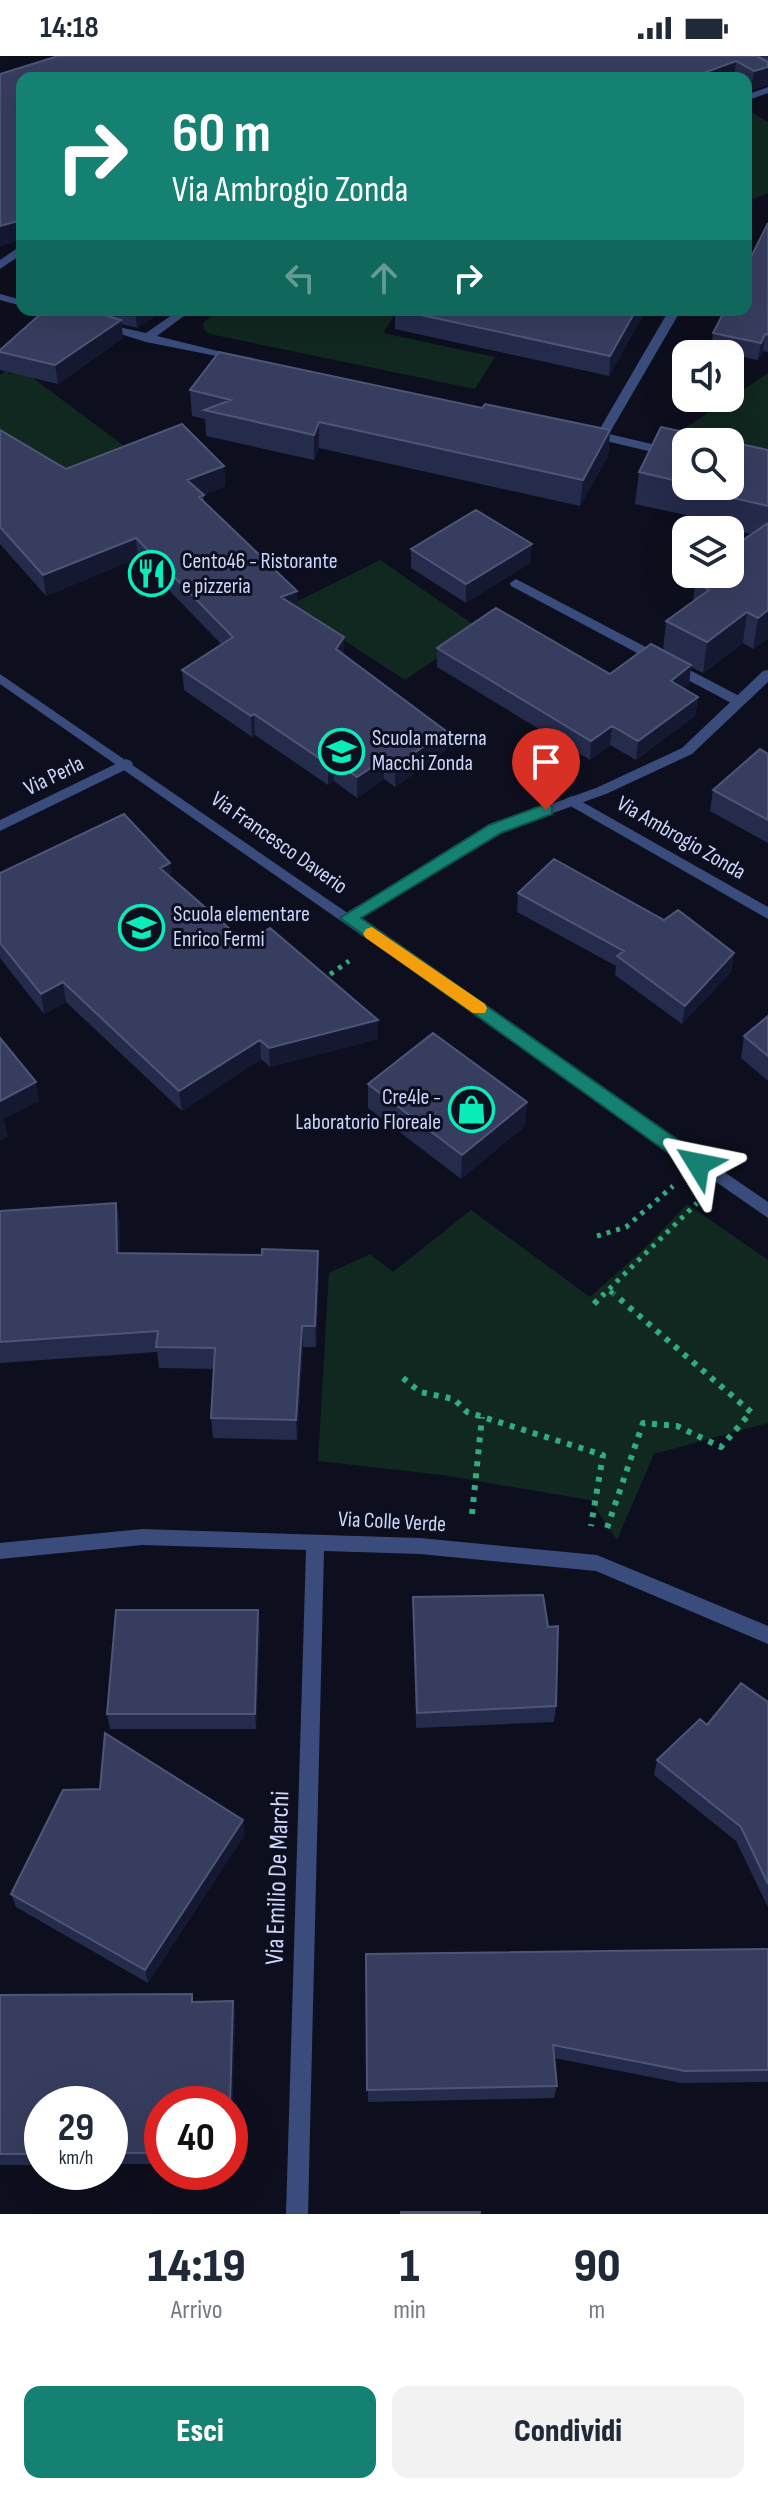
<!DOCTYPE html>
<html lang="it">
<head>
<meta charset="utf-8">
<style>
  :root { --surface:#fff; --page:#f2f2f3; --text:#1f2937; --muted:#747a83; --accent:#158172 }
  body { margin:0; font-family:"Sofia Sans Condensed",sans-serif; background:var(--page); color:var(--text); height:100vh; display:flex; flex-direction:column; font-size:30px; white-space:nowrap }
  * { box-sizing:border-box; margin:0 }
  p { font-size:26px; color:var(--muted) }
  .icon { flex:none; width:44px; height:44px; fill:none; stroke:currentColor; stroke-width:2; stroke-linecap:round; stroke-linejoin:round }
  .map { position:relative; height:2158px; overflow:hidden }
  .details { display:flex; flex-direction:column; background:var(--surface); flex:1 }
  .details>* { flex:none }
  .top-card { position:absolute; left:16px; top:16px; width:736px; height:244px; border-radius:16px; box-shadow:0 8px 32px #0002; background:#158172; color:#fff; overflow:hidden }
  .buttons { position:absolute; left:672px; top:284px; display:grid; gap:16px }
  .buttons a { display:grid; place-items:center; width:72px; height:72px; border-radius:16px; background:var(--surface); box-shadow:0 8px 32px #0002; font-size:40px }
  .speed { position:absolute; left:24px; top:2030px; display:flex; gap:16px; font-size:40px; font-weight:700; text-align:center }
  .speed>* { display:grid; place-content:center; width:104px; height:104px; border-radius:50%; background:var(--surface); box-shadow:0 8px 32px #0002; line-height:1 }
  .speed small { font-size:20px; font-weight:400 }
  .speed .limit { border:12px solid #d22; background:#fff; color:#111 }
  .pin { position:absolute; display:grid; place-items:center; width:68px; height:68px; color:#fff; margin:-82px -34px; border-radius:50% 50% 50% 0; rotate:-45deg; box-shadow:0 0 8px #0007 }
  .pin .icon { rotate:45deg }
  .me { position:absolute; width:88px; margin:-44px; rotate:305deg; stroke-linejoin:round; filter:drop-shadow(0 0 6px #0008) }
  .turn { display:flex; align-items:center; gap:28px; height:168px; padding:0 24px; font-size:36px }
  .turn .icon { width:104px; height:104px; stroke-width:2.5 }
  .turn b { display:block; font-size:56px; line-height:68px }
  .lanes { display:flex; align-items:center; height:76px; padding:0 24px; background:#0003; justify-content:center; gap:40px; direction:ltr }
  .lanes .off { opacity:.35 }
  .eta { display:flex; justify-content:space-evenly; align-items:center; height:136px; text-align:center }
  .eta b { font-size:48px; font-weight:800; line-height:56px }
  .cta { display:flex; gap:16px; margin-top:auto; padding:16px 24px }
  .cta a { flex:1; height:92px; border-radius:16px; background:var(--accent); color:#fff; font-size:32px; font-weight:800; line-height:92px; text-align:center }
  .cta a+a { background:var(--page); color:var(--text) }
  .status { display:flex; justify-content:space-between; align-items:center; height:56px; padding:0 40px; background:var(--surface); direction:ltr }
  .status svg { height:22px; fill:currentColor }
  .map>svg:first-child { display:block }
  .green { fill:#10281f }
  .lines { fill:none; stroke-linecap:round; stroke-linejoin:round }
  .path-far1 { stroke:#31ac7d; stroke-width:5; stroke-dasharray:4 6; stroke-linecap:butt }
  .path { stroke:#31ac7d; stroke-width:6; stroke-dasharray:5 7; stroke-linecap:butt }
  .service { fill:#394c7b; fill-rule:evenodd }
  .minor { fill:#394c7b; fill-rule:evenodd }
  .tertiary { fill:#394c7b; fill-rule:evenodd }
  .wall { fill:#252b4b; fill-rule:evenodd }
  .shaded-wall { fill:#141831 }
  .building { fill:#373d5e; stroke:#4e5577; stroke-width:2 }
  .route { fill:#158172; stroke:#0e544a; stroke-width:2 }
  .slow { fill:#f59e0b }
  .labels { text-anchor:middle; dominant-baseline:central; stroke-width:6; stroke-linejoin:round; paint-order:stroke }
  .poi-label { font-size:22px; fill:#cbd6fd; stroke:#0d0f1e; text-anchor:start }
  .street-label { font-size:22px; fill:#cbd6fd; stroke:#0d0f1e }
  .near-street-label { font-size:26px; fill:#cbd6fd; stroke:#0d0f1e }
</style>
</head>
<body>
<div class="status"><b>14:18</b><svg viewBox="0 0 49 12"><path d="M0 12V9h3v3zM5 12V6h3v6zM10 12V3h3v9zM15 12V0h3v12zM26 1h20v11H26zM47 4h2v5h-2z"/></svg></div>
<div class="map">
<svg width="768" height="2158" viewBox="0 0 768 2158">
  <rect width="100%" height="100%" fill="#0d0f1e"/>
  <path class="green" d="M746 53 768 66V137L754 143 746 138Z
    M219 254H397L383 277 495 301 475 333 210 278 204 274 203 267Z
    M21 313 128 393 45 438 0 393V319L6 315 11 318Z
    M768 317V402L685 372Z
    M380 504 480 573 405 624 290 549Z
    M687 1148 768 1204V1367L654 1398 617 1484 590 1444 442 1419 318 1405 329 1217 370 1198 393 1216 471 1154 590 1241 646 1191Z"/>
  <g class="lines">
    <path class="path-far1" d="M322 924 349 905
      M597 1180 626 1171 673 1130
      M610 1235 616 1240
      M602 1240 697 1147"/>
    <path class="path" d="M594 1248 604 1238
      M403 1322 420 1336 454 1343 467 1356 603 1399 591 1470
      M472 1458 482 1361
      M607 1472 643 1367 677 1370 721 1391 751 1356 614 1238"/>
    <path class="service" d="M516 523 745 643 747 646 740 650 735 649 511 530 510 527Z
      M572 740 768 851V863L567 748 565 745 567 742Z"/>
    <path class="minor" d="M768 31V37L746 45V39Z
      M22 189V198L0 213V204Z
      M0 238 22 244V250L0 244Z
      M179 254H192L157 280 242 301V305L146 286 95 270 101 267 146 277Z
      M669 254H681L609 378 686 396V404L585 380V374L598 376Z
      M768 614V626L692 698 606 738 500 776 354 866H344L342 862 344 858 490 770 596 732 682 692 763 615Z
      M126 703 131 705 133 708 131 711 0 775V764Z
      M142 1473 420 1482 597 1499 768 1570V1588L596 1515 420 1498 324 1495 308 2158H286L306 1494 142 1489 0 1503V1487Z"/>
    <path class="tertiary" d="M0 618 768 1146V1162L0 628Z"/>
  </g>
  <path class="wall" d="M58 0H768V29L751 34 746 31V22H22V184L0 190V18Z
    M768 167V296L763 295 758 304 711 294 713 277Z
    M45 254H164L137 272 122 268 123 282 58 328 0 314V294Z
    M395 254H646L609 320 395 273Z
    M190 334 482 352 610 374 608 400 580 450 319 392 314 404 206 380 205 363 192 360Z
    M661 371 768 394V582L753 593 743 587 703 617 691 611 689 628 683 632 698 641 695 660 636 704 610 689 590 704 437 611V592L496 552 610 618 651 588 663 594 666 565 693 546 695 526 707 518H730V493L751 478 686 464V459L635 448 639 416ZM686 386H730V430H686Z
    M0 374 66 413 224 410 225 430 204 439V445L298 551 344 581V599L445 695 395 731 384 723 357 742 334 725 328 729 255 679 252 681 184 634 182 614 222 589 138 502 46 540 0 488Z
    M532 488 530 507 466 547 411 512V493Z
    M768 698V787L710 755 713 734Z
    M170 807 171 822 246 887 378 964V983L270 1011 261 1003 182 1055 66 946 44 958 0 902V817Z
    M518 837 664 864 734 897 731 916 682 968 615 919 616 910 517 856Z
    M768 960V1025L741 1002 744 980Z
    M368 1028 527 1046 525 1070 461 1123 368 1052Z
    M116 1147 120 1168V1197L262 1199 318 1195 319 1216 316 1291H303L297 1384 213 1382 211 1362 214 1313 159 1312 157 1296 0 1307V1155Z
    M413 1541 556 1650 554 1666 416 1672Z
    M260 1570 256 1673H110L107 1658Z
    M768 1646V1851L736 1785 654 1719 657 1704 707 1669Z
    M245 1778 148 1927 16 1851 11 1838Z
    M768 1893V2026L681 2027 554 2002 557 2030 554 2042 368 2046 366 1898Z
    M0 1939 194 1946 233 1945 235 1958 231 2107 230 2048H162V2108H110V2048H42V2109H0Z"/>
  <path class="shaded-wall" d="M736 5 734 22H690Z
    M768 11V29L751 34 754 15Z
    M22 164V184L0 190V170Z
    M135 254H164L137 272Z
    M636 254H646L609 320 610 300Z
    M121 264 123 282 58 328 55 309Z
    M765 278 763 295 758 304 761 287Z
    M319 366V392L314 404V379Z
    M610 374 608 400 580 450 583 424Z
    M224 410 225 430 189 445 187 424Z
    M136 482 138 502 46 540 43 519Z
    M532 488 530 507 466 547V528Z
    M297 535 298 555 281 541Z
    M768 554V582L753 593 758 562Z
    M747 556 743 587 703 617 707 586Z
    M344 581V601L336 593Z
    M691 609 689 628 668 644 671 625Z
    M698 641 695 660 636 704 638 685Z
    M254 658 255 679 252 681 251 660Z
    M612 670 610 689 590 704 591 685Z
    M446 675 445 695 395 731V710Z
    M384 703V723L357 742V721Z
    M333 704 334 725 328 729V708Z
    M170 807 172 827 160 812Z
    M734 897 731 916 682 968 685 950Z
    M63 926 66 946 44 958 41 938Z
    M378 964V983L270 1011 269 992Z
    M260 984 261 1003 182 1055 179 1035Z
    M36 1026 39 1045 4 1063 8 1081 0 1085V1045Z
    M527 1046 525 1070 461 1123 462 1099Z
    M116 1147 120 1168V1218L117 1197Z
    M318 1195 319 1216 316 1291 315 1270Z
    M302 1270 303 1291 297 1384 296 1364Z
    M258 1554 260 1570 256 1673 255 1658Z
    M243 1764 245 1778 148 1927 145 1914Z
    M233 1945 235 1958 231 2107 230 2048Z"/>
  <path class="building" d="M58 0H757L768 6V11L754 15 736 5 690 22H22V164L0 170V18Z
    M768 167V279L765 278 761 287 713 277 725 254H746V211Z
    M45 254H88L121 264 55 309 0 296V294Z
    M398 254H636L610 300Z
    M219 296 482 352 485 348 610 374 583 424 319 366 314 379 204 354 231 344 190 334Z
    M182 368 224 410 187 424 204 439 199 441 297 535 281 541 344 581 336 593 446 675 395 710 384 703 357 721 333 704 328 708 254 658 251 660 182 614 233 581 136 482 43 519 0 471V374L66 413Z
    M661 371 768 394V450L689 432 690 430H730V386H686V427L639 416Z
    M476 454 532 488 466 528 411 493Z
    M768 467V554L758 562 747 556 707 586 666 565 709 534 695 526 707 518H730V493Z
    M496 552 610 618 651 588 691 609 671 625 698 641 638 685 612 670 591 685 437 592Z
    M760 693 768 698V764L713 734Z
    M124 758 170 807 160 812 246 887 270 872 378 964 269 992 260 984 179 1035 63 926 41 938 0 887V817Z
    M554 803 664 864 678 854 734 897 685 950 617 900 624 895 518 837Z
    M768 960V1000L744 980Z
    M433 977 527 1046 462 1099 368 1028Z
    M0 982 36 1026 0 1045Z
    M116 1147 117 1197 262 1199V1193L318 1195 315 1270H302L296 1364 211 1362 215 1292 156 1291 158 1275 0 1286V1155Z
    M543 1539 548 1571 558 1570 556 1650 417 1657 413 1541Z
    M116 1554H258L255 1658H107Z
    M741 1627 768 1646V1828L741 1771 657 1704 700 1663 707 1669Z
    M105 1677 243 1764 145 1914 11 1838 63 1734 100 1733Z
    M768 1893V2014L685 2015 553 1989 557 2030 367 2034 366 1898Z
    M192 1938V1946L233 1945 230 2048H162V2097H110V2048H42V2098H0V1939Z
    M401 2156H480V2158H401Z"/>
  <path class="route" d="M546 748 552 750V758L501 777 361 862 705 1103 707 1108 705 1113H691L340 862 489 769Z"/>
  <path class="slow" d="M372 871 485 948 487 952 485 957H473L366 882 363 878 366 873Z"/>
  <defs>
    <symbol id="restaurant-ring" viewBox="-11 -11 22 22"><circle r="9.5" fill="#0d0f1e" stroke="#08edba" stroke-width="1.5"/><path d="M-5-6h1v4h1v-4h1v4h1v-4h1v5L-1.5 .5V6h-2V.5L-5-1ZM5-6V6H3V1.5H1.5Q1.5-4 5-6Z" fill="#08edba"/></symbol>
    <symbol id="school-ring" viewBox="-11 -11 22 22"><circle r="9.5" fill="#0d0f1e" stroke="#08edba" stroke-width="1.5"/><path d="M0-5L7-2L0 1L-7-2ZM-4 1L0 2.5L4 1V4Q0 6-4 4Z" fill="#08edba"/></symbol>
    <symbol id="shop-ring" viewBox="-11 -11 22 22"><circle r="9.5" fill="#0d0f1e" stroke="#08edba" stroke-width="1.5"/><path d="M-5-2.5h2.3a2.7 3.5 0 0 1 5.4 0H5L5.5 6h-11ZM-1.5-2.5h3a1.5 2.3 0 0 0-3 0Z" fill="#08edba"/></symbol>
  </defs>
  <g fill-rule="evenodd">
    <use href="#restaurant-ring" x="126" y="492" width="51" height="51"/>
    <use href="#school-ring" x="316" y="670" width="51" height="51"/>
    <use href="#school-ring" x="116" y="846" width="51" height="51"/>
    <use href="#shop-ring" x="446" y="1028" width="51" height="51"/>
  </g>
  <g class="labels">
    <g class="poi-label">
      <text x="182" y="505">Cento46 - Ristorante<tspan x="182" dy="25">e pizzeria</tspan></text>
      <text x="372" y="682">Scuola materna<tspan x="372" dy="25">Macchi Zonda</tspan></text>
      <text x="173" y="858">Scuola elementare<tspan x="173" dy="25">Enrico Fermi</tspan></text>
      <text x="441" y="1041" text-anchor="end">Cre4le -<tspan x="441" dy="25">Laboratorio Floreale</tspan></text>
    </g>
    <g class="street-label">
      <text transform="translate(54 720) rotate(-26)">Via Perla</text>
      <text transform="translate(681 782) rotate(30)">Via Ambrogio Zonda</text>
      <text transform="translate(279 787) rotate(35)">Via Francesco Daverio</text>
      <text transform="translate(392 1466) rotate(3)">Via Colle Verde</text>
    </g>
    <g class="near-street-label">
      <text transform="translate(278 1822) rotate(-88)">Via Emilio De Marchi</text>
    </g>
  </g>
</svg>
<div class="buttons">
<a><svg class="icon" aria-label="sound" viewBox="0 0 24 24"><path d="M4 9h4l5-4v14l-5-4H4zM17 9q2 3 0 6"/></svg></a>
<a><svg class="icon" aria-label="search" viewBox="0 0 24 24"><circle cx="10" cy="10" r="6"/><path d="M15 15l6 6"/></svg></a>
<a><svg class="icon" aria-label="layers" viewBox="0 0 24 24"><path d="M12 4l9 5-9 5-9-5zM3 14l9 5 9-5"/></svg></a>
</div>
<div class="speed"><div>29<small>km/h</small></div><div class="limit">40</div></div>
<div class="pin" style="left:546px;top:754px;background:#d93025"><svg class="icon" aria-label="arrive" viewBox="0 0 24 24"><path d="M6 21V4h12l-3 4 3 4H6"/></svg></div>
<svg class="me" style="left:698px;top:1108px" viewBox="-20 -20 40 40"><path d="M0-17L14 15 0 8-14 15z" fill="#158172" stroke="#fff" stroke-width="4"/></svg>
<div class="top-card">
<div class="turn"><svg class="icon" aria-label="right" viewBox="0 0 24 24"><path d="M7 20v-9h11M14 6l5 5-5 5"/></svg><div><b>60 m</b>Via Ambrogio Zonda</div></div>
<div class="lanes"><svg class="icon off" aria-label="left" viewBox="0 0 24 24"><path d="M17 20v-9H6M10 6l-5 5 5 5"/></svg><svg class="icon off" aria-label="ahead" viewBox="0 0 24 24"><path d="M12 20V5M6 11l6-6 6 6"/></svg><svg class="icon" aria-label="right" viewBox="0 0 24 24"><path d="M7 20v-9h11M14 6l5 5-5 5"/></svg></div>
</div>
</div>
<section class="details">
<div class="eta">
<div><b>14:19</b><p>Arrivo</p></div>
<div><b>1</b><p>min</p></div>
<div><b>90</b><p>m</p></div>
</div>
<div class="cta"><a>Esci</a><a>Condividi</a></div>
</section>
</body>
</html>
